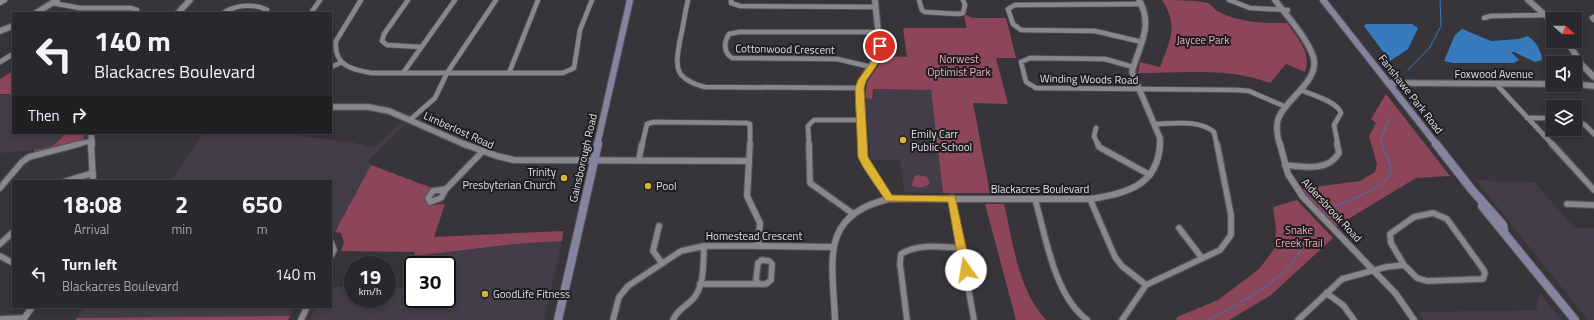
<!DOCTYPE html>
<html lang="en">
<head>
<meta charset="utf-8">
<style>
  :root { --surface:#29282c; --page:#313034; --text:#f1f3f6; --muted:#a5a6a9; --line:#454448 }
  body { margin:0; font-family:"Titillium Web",sans-serif; background:var(--page); color:var(--text); height:100vh; display:flex; flex-direction:column; font-size:15px; white-space:nowrap }
  * { box-sizing:border-box; margin:0 }
  p { font-size:13px; color:var(--muted) }
  .icon { flex:none; width:22px; height:22px; fill:none; stroke:currentColor; stroke-width:2; stroke-linecap:round; stroke-linejoin:round }
  .map { position:relative; flex:1; overflow:hidden }
  .panel { position:absolute; left:12px; top:180px; width:320px; height:128px; display:flex; flex-direction:column; background:var(--surface); border-radius:0px; box-shadow:0 2px 6px #0003,0 0 0 1px var(--line) }
  .panel>* { flex:none }
  .guide { position:absolute; left:12px; top:12px; width:320px; height:122px; border-radius:0px; box-shadow:0 2px 6px #0003,0 0 0 1px var(--line); background:#29282c; color:var(--text); overflow:hidden }
  .needle { width:26px; rotate:111deg }
  .tools { position:absolute; left:1546px; top:12px; display:grid; gap:8px }
  .tools a { display:grid; place-items:center; width:36px; height:36px; border-radius:0px; background:var(--surface); box-shadow:0 2px 6px #0003,0 0 0 1px var(--line); font-size:20px }
  .speed { position:absolute; left:344px; top:256px; display:flex; gap:8px; font-size:20px; font-weight:700; text-align:center }
  .speed>* { display:grid; place-content:center; width:52px; height:52px; border-radius:50%; background:var(--surface); box-shadow:0 2px 6px #0003,0 0 0 1px var(--line); line-height:1 }
  .speed small { font-size:10px; font-weight:400 }
  .speed .limit { border:2px solid #111; border-radius:6px; background:#fff; color:#111 }
  .pin { position:absolute; display:grid; place-items:center; width:34px; height:34px; color:#fff; margin:-17px; border:2px solid #fff; border-radius:50%; box-shadow:0 1px 4px #0007 }
  .me { position:absolute; width:44px; margin:-22px; rotate:347deg; stroke-linejoin:round; filter:drop-shadow(0 0 3px #0008) }
  .turn { display:flex; align-items:center; gap:14px; height:84px; padding:0 16px; font-size:18px }
  .turn .icon { width:52px; height:52px; stroke-width:2.5 }
  .turn b { display:block; font-size:28px; line-height:34px }
  .then { display:flex; align-items:center; height:38px; padding:0 16px; background:#0003; gap:8px; font-size:15px }
  .eta { display:flex; justify-content:space-evenly; align-items:center; height:68px; text-align:center }
  .eta b { font-size:24px; font-weight:700; line-height:28px }
  ul { padding:0; list-style:none }
  li { display:flex; align-items:center; gap:12px; height:52px; padding:0 16px }
  li div { flex:1 }
  li b { display:block; font-size:15px }
  li em { font-style:normal }
  .map>svg:first-child { display:block }
  .built { fill:#433d49; fill-rule:evenodd }
  .green { fill:#8d4559 }
  .water { fill:#377abd }
  .lines { fill:none; stroke-linecap:round; stroke-linejoin:round }
  .stream { stroke:#377abd; stroke-width:1 }
  .minor-far1-casing { stroke:#555358; stroke-width:6 }
  .minor-casing { stroke:#555358; stroke-width:8 }
  .tertiary-far1-casing { stroke:#555358; stroke-width:8 }
  .tertiary-casing { stroke:#555358; stroke-width:8 }
  .secondary-far1-casing { stroke:#555358; stroke-width:8 }
  .secondary-casing { stroke:#555358; stroke-width:10 }
  .minor-far1 { stroke:#8a868d; stroke-width:4.5 }
  .minor { stroke:#8a868d; stroke-width:5.5 }
  .tertiary-far1 { stroke:#8a868d; stroke-width:5.5 }
  .tertiary { stroke:#8a868d; stroke-width:6 }
  .secondary-far1 { stroke:#85849f; stroke-width:6 }
  .secondary { stroke:#85849f; stroke-width:8 }
  .route { fill:#ddb133; stroke:#907321 }
  .poi-dot { fill:#ddb133; stroke:#1e1d20; stroke-width:1.5 }
  .labels { text-anchor:middle; dominant-baseline:central; stroke-width:4; stroke-linejoin:round; paint-order:stroke }
  .park-label { font-size:11px; fill:#f7aabd; stroke:#1e1d20 }
  .street-label { font-size:11px; fill:#e1dfe3; stroke:#1e1d20 }
  .poi-label { font-size:11px; fill:#e1dfe3; stroke:#1e1d20; text-anchor:start }
</style>
</head>
<body>
<div class="map">
<svg width="1594" height="320" viewBox="0 0 1594 320">
  <rect width="100%" height="100%" fill="#37353a"/>
  <path class="built" d="M873 89 931 90 943 193 904 192 900 160H871L865 98 872 99Z
    M0 95H13V133H86L85 141 35 153 33 150 0 153Z
    M401 122 406 124 368 161 371 165 335 232 331 233V181H171L204 133H299V136L351 142 373 148Z
    M1476 180 1534 182 1575 228H1594V320H1588Z
    M562 241 544 320H310L316 307H331V287H353V299H387V287L401 288 414 256 514 244ZM413 265H447V299H413Z
    M1540 293 1561 320H1423L1418 312 1536 310Z
    M85 307H293L290 316 77 318Z"/>
  <path class="green" d="M1162 0C1176 0 1194 0 1208 3 1212 5 1214 9 1217 11 1239 23 1263 23 1287 23 1297 38 1312 52 1305 72L1286 64 1270 83C1229 67 1181 73 1138 73L1140 62 1160 67C1170 40 1179 26 1162 0Z
    M966 15 973 18H1006L1016 58H996L1008 104 973 103 990 193H943L931 90 873 89 872 99 865 98 867 82 885 56 907 57 903 28H967L964 16Z
    M13 71V94H0V79Z
    M1386 94 1450 176 1416 178 1335 227 1299 189 1360 181 1375 172 1377 164 1369 136 1376 123 1371 119Z
    M65 133H84V141L35 153 34 150C50 148 56 146 65 133Z
    M371 165 432 188 426 196 429 205 445 204 434 237 563 231 562 241 514 244 414 256 415 252 341 251 344 242 341 233 335 232Z
    M919 175 927 177 930 183C925 188 917 189 911 185L915 176Z
    M1297 200 1333 238 1271 295 1229 320H1176L1177 317 1218 300 1259 269 1275 248 1276 229 1273 207Z
    M985 204H1004C1013 243 1018 289 1046 320H1016Z
    M290 316 288 320H75L77 318Z"/>
  <path class="water" d="M1366 24H1412L1418 28 1408 49 1390 61 1364 26Z
    M1462 29 1491 41 1519 39 1527 36C1535 39 1542 52 1542 60L1535 62 1514 52H1511L1519 60 1514 63H1453L1444 61 1455 35Z"/>
  <g class="lines">
    <path class="stream" d="M1408 70 1430 47 1441 26 1440 0
      M1330 208C1344 202 1392 187 1391 169 1390 158 1382 150 1381 139L1390 117
      M1209 320C1241 302 1276 286 1298 255 1304 246 1306 232 1308 222"/>
    <defs>
      <path id="minor-far1" d="M361 0 336 41C333 65 352 70 372 73H563L574 68 580 30 592 0
        M408 0 384 34 382 41 387 45 421 47
        M688 0C685 13 683 27 680 40 675 68 674 79 705 87L860 88
        M731 0V3L740 6 876 7
        M919 0 922 10 925 12 958 14 963 13 965 5 963 0
        M1229 0 1250 8 1288 10
        M0 3 5 0
        M52 3 80 8H131L137 10 135 13
        M1142 4 1015 5 1008 9 1013 24 1021 30 1095 31 1142 42
        M223 13C235 5 254 3 267 10L265 13
        M311 13 320 0
        M1594 17 1592 18 1594 20
        M1484 18 1491 16 1545 15
        M0 62 13 54
        M331 67 340 63
        M871 67 837 59 732 58C723 52 724 42 729 34L739 32H879
        M1133 67 1105 59 1030 58 1021 62 1026 82 1036 88 1237 90 1249 91 1286 107
        M403 73 455 0
        M509 73 538 0
        M1496 84 1553 145
        M1300 90C1311 94 1338 102 1341 113L1334 125 1338 145
        M1527 118H1553
        M411 119 435 98 447 73 496 0
        M1575 120 1585 125 1594 134
        M1154 124C1173 124 1198 119 1214 132L1217 145
        M1096 128 1094 136 1098 145
        M75 145 91 141
        M642 145 647 124 654 122 746 123 750 124V145
        M809 145 808 126 814 120H862"/>
      <path id="minor" d="M809 144 810 183 852 213
        M1098 144 1099 147 1150 175
        M1552 144 1594 190
        M639 159 642 144
        M749 161 750 144
        M1285 165C1303 167 1328 172 1339 153L1337 144
        M66 181 93 173
        M0 188 22 162 29 157 79 144
        M446 189 441 198 430 202 428 198 433 191Z
        M446 189 481 153
        M952 198 974 320
        M1035 199C1046 237 1054 295 1087 320
        M1090 199 1115 257 1122 266 1146 285
        M1567 204 1594 205
        M1433 213 1447 219 1483 269 1485 273 1483 279 1427 281 1417 278 1404 265 1391 243 1390 234 1414 217Z
        M659 226 653 251 662 263
        M1179 228 1202 258
        M331 242 334 250 331 256
        M0 244 13 232
        M0 256 13 263
        M762 260 769 261 772 264 771 280 766 284H759L756 280 758 263Z
        M700 284H761
        M1326 293 1343 305 1354 320
        M0 319 24 318
        M301 320 307 307
        M613 320 619 297 628 286 681 251 704 246H758
        M673 320C677 310 685 307 692 300 705 287 703 263 704 246
        M907 320 900 264 901 254C919 243 941 247 961 248
        M1122 320 1146 285 1220 250 1231 235V215L1217 144
        M1298 320 1342 279 1386 267 1404 265"/>
      <path id="tertiary-far1" d="M1139 0C1154 27 1139 45 1132 72L1160 138V145
        M1275 0C1287 16 1307 38 1313 56 1321 79 1289 97 1280 115 1275 123 1277 137 1280 145
        M1528 0 1553 22
        M36 13 57 0
        M178 13 190 0
        M0 31 13 26
        M1567 41 1582 65 1594 77
        M1388 83 1553 84
        M1575 84 1594 86
        M331 107H368L389 111 466 145
        M91 133 92 145
        M862 145 860 88 862 80 880 51 875 0"/>
      <path id="tertiary" d="M91 144 93 181
        M464 144 497 156 514 160 749 161 747 196 760 223 758 246 833 247
        M862 144C863 167 877 181 889 199
        M1280 144 1288 174 1303 197 1396 294 1414 320
        M23 320 32 307
        M835 320C833 263 818 215 889 199H1090C1125 194 1158 186 1160 144"/>
      <path id="secondary-far1" d="M1323 0 1437 145
        M597 145 630 0"/>
      <path id="secondary" d="M1436 144 1472 190 1503 225 1504 231
        M1482 206 1575 320
        M558 320 598 144"/>
    </defs>
    <use href="#minor-far1" class="minor-far1-casing"/>
    <use href="#minor" class="minor-casing"/>
    <use href="#tertiary-far1" class="tertiary-far1-casing"/>
    <use href="#tertiary" class="tertiary-casing"/>
    <use href="#secondary-far1" class="secondary-far1-casing"/>
    <use href="#secondary" class="secondary-casing"/>
    <use href="#minor-far1" class="minor-far1"/>
    <use href="#minor" class="minor"/>
    <use href="#tertiary-far1" class="tertiary-far1"/>
    <use href="#tertiary" class="tertiary"/>
    <use href="#secondary-far1" class="secondary-far1"/>
    <use href="#secondary" class="secondary"/>
  </g>
  <path class="route" d="M878 44 884 46 881 59 866 81 864 88 868 157 892 195 955 196 971 270 969 273 966 275 960 270 948 202 886 201 863 167 858 157 855 88 858 80 873 59Z"/>
  <g class="poi-dot">
    <circle cx="903" cy="140" r="4"/>
    <circle cx="564" cy="178" r="4"/>
    <circle cx="648" cy="186" r="4"/>
    <circle cx="485" cy="294" r="4"/>
  </g>
  <g class="labels">
    <g class="park-label">
      <text x="1203" y="40">Jaycee Park</text>
      <text x="959" y="59">Norwest<tspan x="959" dy="13">Optimist Park</tspan></text>
      <text x="1299" y="230">Snake<tspan x="1299" dy="13">Creek Trail</tspan></text>
    </g>
    <g class="street-label">
      <text transform="translate(785 49) rotate(1)">Cottonwood Crescent</text>
      <text x="1494" y="74">Foxwood Avenue</text>
      <text transform="translate(1089 79) rotate(1)">Winding Woods Road</text>
      <text transform="translate(1411 94) rotate(52)">Fanshawe Park Road</text>
      <text transform="translate(459 130) rotate(24)">Limberlost Road</text>
      <text transform="translate(583 158) rotate(-77)">Gainsborough Road</text>
      <text x="1040" y="189">Blackacres Boulevard</text>
      <text transform="translate(1332 210) rotate(47)">Aldersbrook Road</text>
      <text x="754" y="236">Homestead Crescent</text>
    </g>
    <g class="poi-label">
      <text x="911" y="134">Emily Carr<tspan x="911" dy="13">Public School</tspan></text>
      <text x="556" y="172" text-anchor="end">Trinity<tspan x="556" dy="13">Presbyterian Church</tspan></text>
      <text x="656" y="186">Pool</text>
      <text x="493" y="294">GoodLife Fitness</text>
    </g>
  </g>
</svg>
<div class="tools">
<a><svg class="needle" viewBox="-14 -14 28 28"><path d="M0-13l5 13h-10z" fill="#e53935"/><path d="M0 13l5-13h-10z" fill="#a5a6a9"/></svg></a>
<a><svg class="icon" aria-label="sound" viewBox="0 0 24 24"><path d="M4 9h4l5-4v14l-5-4H4zM17 9q2 3 0 6"/></svg></a>
<a><svg class="icon" aria-label="layers" viewBox="0 0 24 24"><path d="M12 4l9 5-9 5-9-5zM3 14l9 5 9-5"/></svg></a>
</div>
<div class="speed"><div>19<small>km/h</small></div><div class="limit">30</div></div>
<div class="pin" style="left:880px;top:46px;background:#d93025"><svg class="icon" aria-label="arrive" viewBox="0 0 24 24"><path d="M6 21V4h12l-3 4 3 4H6"/></svg></div>
<svg class="me" style="left:966px;top:270px" viewBox="-20 -20 40 40"><circle r="19" fill="#fff"/><path d="M0-13L10 11 0 6-10 11z" fill="#ddb133"/></svg>
<div class="guide">
<div class="turn"><svg class="icon" aria-label="left" viewBox="0 0 24 24"><path d="M17 20v-9H6M10 6l-5 5 5 5"/></svg><div><b>140 m</b>Blackacres Boulevard</div></div>
<div class="then">Then<svg class="icon" aria-label="right" viewBox="0 0 24 24"><path d="M7 20v-9h11M14 6l5 5-5 5"/></svg></div>
</div>
<section class="panel">
<div class="eta">
<div><b>18:08</b><p>Arrival</p></div>
<div><b>2</b><p>min</p></div>
<div><b>650</b><p>m</p></div>
</div>
<ul>
<li><svg class="icon" aria-label="left" viewBox="0 0 24 24"><path d="M17 20v-9H6M10 6l-5 5 5 5"/></svg><div><b>Turn left</b><p>Blackacres Boulevard</p></div><em>140 m</em></li>
</ul>
</section>
</div>
</body>
</html>
